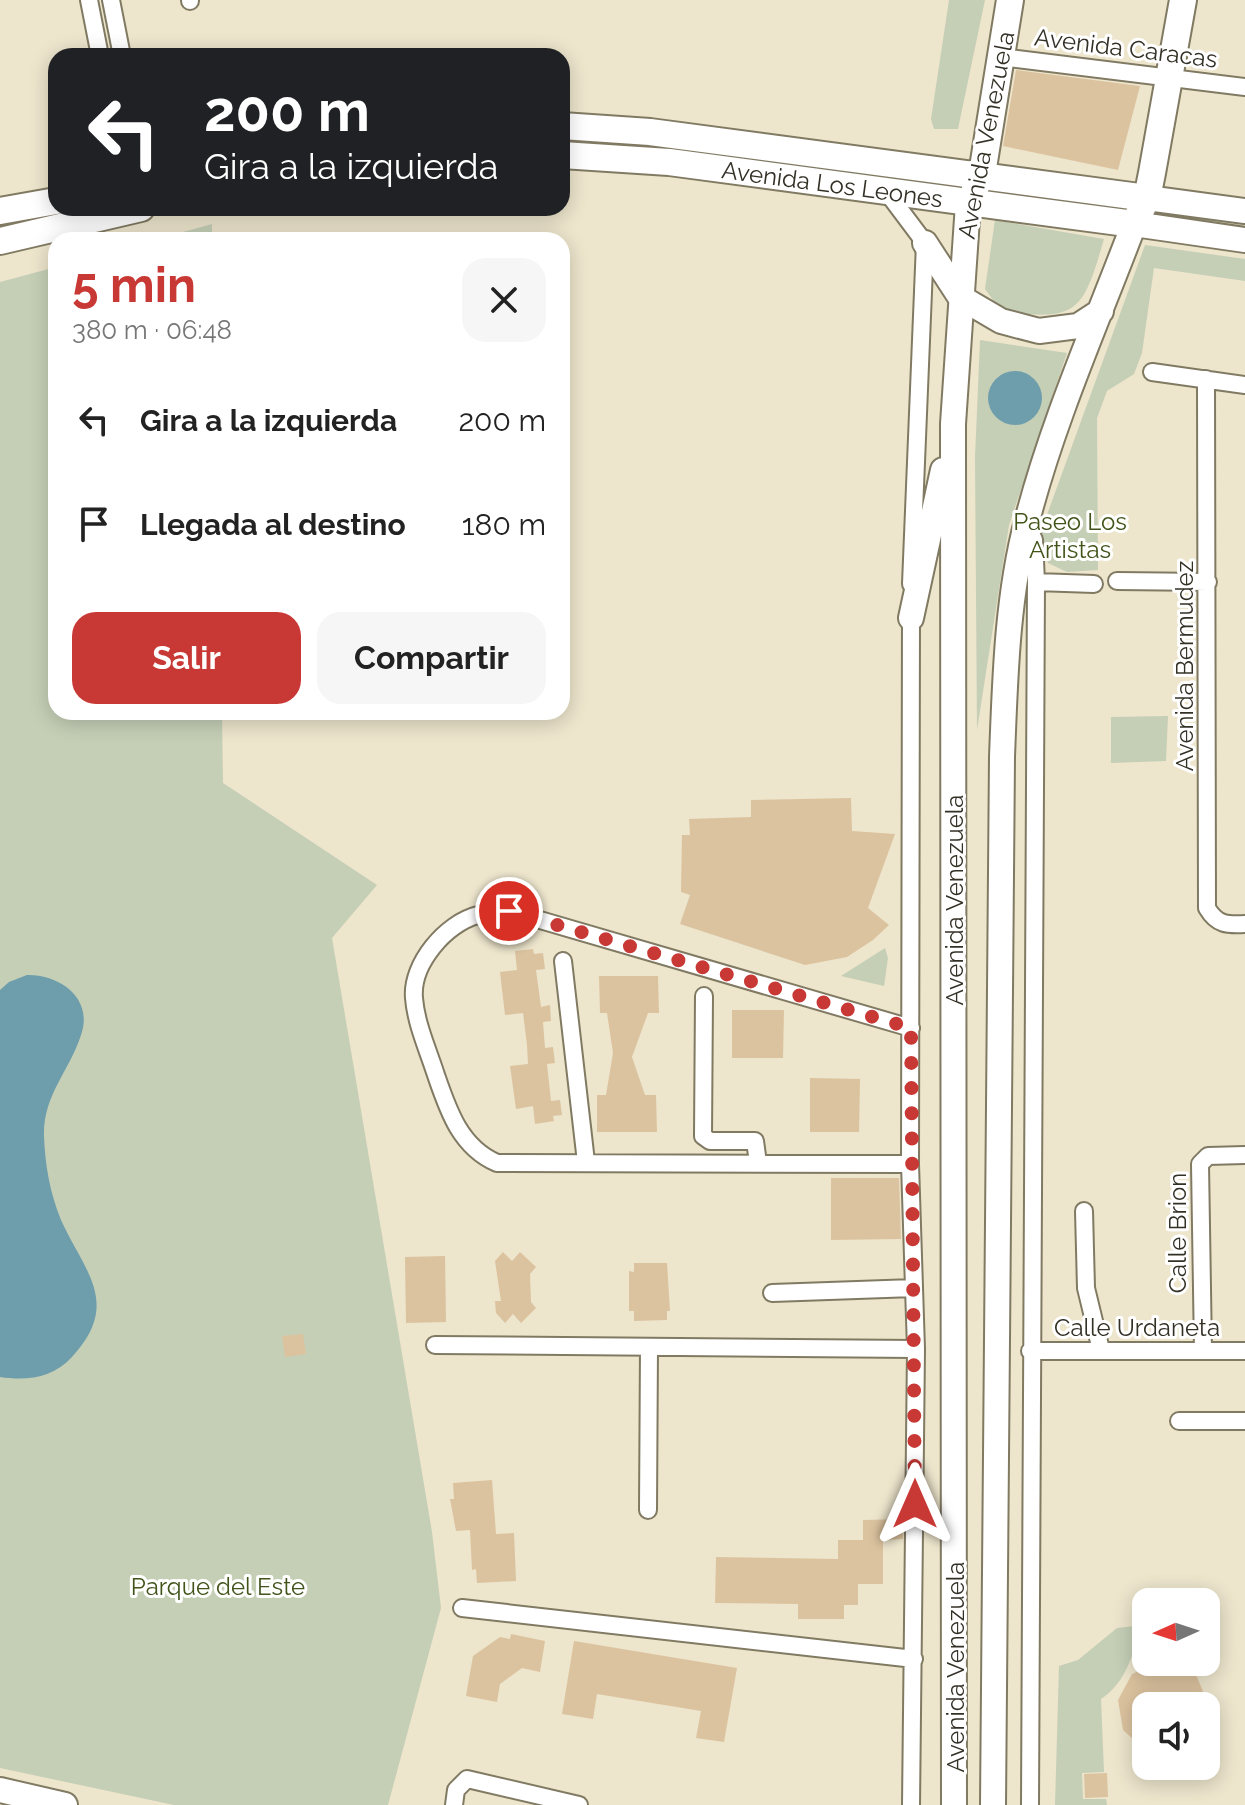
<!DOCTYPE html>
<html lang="es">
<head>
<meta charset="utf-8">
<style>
  :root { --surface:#fff; --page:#f6f6f6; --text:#222; --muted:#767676; --accent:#c83935 }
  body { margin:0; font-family:Raleway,sans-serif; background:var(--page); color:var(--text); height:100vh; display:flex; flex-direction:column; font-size:30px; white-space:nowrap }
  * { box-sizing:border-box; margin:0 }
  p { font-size:26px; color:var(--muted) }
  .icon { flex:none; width:44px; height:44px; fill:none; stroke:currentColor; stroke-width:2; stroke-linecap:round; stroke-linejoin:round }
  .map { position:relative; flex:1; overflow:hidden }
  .details { position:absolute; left:48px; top:232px; width:522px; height:488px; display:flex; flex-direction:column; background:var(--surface); border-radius:24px; box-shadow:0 4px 20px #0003 }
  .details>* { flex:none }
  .guide { position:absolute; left:48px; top:48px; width:522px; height:168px; border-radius:24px; box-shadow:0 4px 20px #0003; background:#202124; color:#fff; overflow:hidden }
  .needle { width:52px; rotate:267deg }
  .tools { position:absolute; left:1132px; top:1588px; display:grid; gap:16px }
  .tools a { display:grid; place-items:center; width:88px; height:88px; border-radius:16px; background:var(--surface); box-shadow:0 4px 20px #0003; font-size:40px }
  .pin { position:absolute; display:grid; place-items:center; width:68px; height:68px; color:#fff; margin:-34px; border:4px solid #fff; border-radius:50%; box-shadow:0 2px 8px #0007 }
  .me { position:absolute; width:88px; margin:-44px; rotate:0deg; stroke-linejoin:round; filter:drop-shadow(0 0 6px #0008) }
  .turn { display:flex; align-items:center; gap:28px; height:168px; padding:0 24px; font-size:36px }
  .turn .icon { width:104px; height:104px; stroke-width:2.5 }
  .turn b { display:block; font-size:56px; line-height:68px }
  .round { display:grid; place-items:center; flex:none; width:84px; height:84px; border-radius:24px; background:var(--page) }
  .summary { display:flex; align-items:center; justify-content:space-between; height:136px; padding:0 24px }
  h1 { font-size:48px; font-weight:700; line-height:60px; color:var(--accent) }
  .action { display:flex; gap:16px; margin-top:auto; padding:16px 24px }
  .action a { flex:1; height:92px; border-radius:24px; background:var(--accent); color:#fff; font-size:32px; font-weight:700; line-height:92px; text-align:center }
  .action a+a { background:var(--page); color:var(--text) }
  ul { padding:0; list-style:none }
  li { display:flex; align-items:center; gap:24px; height:104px; padding:0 24px }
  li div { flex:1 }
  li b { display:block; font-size:30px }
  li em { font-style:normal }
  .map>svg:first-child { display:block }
  .green { fill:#c5cfb6 }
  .water { fill:#6e9dac }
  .building { fill:#dcc39f }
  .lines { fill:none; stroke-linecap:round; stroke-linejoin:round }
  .street-casing { stroke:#817a63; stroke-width:20 }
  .secondary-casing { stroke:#817a63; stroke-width:28 }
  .primary-casing { stroke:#817a63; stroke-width:30 }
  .street { stroke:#fff; stroke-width:16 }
  .secondary { stroke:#fff; stroke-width:24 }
  .primary { stroke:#fff; stroke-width:26 }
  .route { stroke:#c83935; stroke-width:14; stroke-dasharray:0 25.2 }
  .labels { text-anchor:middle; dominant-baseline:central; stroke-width:6; stroke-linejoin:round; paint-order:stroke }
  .street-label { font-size:24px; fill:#333026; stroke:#fff }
  .park-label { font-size:24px; fill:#42541a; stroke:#fff }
</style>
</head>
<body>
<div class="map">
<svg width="1245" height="1805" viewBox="0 0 1245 1805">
  <rect width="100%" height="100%" fill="#ede5cc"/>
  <path class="green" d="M949 0H985L958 129H934L931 119Z
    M995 220 1104 239C1083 311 1079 322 1001 311L985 289Z
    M212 224V240H154Z
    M1145 245 1245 259V281L1154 268 1142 353 1134 374 1107 391 1097 418 1098 570 1067 572 1048 563 1040 534Z
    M56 267V712H222L223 783 377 885 332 938 432 1532 441 1608 388 1805H174L0 1768V282Z
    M980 340 1067 353 1009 525 977 730 975 457Z
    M1168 716 1166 761 1111 763V717Z
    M885 948 888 958 884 986 841 976Z
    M1143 1625C1132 1654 1127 1682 1101 1699L1104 1772 1082 1773 1083 1799H1106L1107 1805H1055L1059 1666 1078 1660 1117 1628Z"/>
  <path class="water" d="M988 398a27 27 0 1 1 54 0a27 27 0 1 1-54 0Z
    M27 975C59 974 94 998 81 1035 69 1072 43 1095 44 1136 45 1165 50 1193 61 1220 84 1271 122 1303 72 1357 53 1378 27 1381 0 1377V990L9 982Z"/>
  <path class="building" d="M1016 70 1140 86 1118 170 1003 146Z
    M851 798 852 831 895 834 868 908 889 925 873 940 847 957 805 965 680 924 690 895 681 892 682 835H690L689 819 751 817V800Z
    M533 949 534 954 543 953 545 969 536 970 541 1007 550 1005 551 1021 543 1022 545 1048 553 1047 555 1063 547 1064 551 1101 560 1100 562 1115 553 1116 554 1121 535 1124 533 1106 516 1109 510 1066 528 1064 527 1045 523 1013 505 1015 500 972 517 970 515 951Z
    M599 976H658L659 1013H648L632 1057 645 1095H656L657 1132H597V1095H606L613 1053 607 1013H600Z
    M732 1010H784L783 1058H732Z
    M810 1078 860 1079 859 1132H810Z
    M831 1178H899L901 1239 831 1240Z
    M503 1252 512 1261 520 1252 536 1267 530 1274 531 1302 536 1308 521 1323 513 1314 505 1323 496 1313 495 1301H501L495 1261Z
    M445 1256 446 1322 406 1323 405 1257Z
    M634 1263H667L670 1311H667V1320L634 1321V1311H629V1271L634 1272Z
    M303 1334 306 1354 285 1357 282 1336Z
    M492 1480 496 1534 514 1533 516 1581 477 1583 476 1569 472 1570 470 1530 456 1531 450 1499H454L453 1483Z
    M903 1519V1539L883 1540V1584H858V1605H844V1619H798V1604L715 1603 716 1557 838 1559V1540H863V1520Z
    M511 1634 545 1641 540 1672 522 1668 500 1684 497 1702 466 1696 473 1656 500 1637 510 1639Z
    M574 1641 737 1668 724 1742 696 1738 701 1711 597 1694 593 1719 562 1714Z
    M1160 1662 1181 1666 1197 1677 1209 1706H1146V1751L1123 1730 1118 1700 1132 1674Z
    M1107 1773 1108 1797 1085 1798 1084 1774Z"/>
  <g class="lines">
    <defs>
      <path id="street" d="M89 0 100 56
        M111 0 122 56
        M190 0V1
        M1001 57 1245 87
        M886 191 925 243 911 584
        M1152 372 1245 385
        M1206 379 1207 908C1217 925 1227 925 1245 924
        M1027 524 1034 540 1036 582 1030 1805
        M1117 581 1208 582
        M1036 582 1094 584
        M563 961 586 1162
        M704 996 703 1136 710 1141H755L758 1163
        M910 1164 497 1163C460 1147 448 1110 436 1075 428 1050 416 1024 414 998 411 964 446 923 478 915 488 912 499 912 509 911L911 1028
        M1084 1211 1086 1288 1101 1350
        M772 1293 914 1288
        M435 1345 916 1349
        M1030 1351H1245
        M1203 1351 1200 1164 1208 1156 1245 1155
        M1179 1421H1245
        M648 1510 649 1347
        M462 1608 914 1659
        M454 1805 456 1790 467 1779 579 1805
        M911 1805 916 1349 910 1164 911 611"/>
      <path id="secondary" d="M1147 198 1245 211
        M925 243 960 297 1001 321 1039 331 1078 326 1101 311
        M911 618 943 470
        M0 1790 65 1805
        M954 1805 953 424 968 204
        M993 1805 1002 757C1005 679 1007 597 1027 521 1053 420 1097 322 1134 224L1245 240"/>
      <g id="primary">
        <path d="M562 126 650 132 1147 198"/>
        <path id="s1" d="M562 155 669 162 1134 224 1147 198 1152 173 1183 0"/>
        <path d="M975 188 982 174 1010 0"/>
        <path d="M0 211 56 201"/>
        <path d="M0 241 141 208"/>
      </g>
    </defs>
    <use href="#street" class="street-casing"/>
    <use href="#secondary" class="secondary-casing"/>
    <use href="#primary" class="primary-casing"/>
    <use href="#street" class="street"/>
    <use href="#secondary" class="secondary"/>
    <use href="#primary" class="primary"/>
  </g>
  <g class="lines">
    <path class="route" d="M509 911 911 1028 915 1504"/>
  </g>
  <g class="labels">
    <g class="street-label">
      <text transform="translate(1126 48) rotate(7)">Avenida Caracas</text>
      <text transform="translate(986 135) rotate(-79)">Avenida Venezuela</text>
      <text stroke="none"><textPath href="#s1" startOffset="272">Avenida Los Leones</textPath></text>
      <text transform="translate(1184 666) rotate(-90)">Avenida Bermudez</text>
      <text transform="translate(954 900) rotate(-90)">Avenida Venezuela</text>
      <text transform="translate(1177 1233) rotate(-90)">Calle Brion</text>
      <text x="1137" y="1327">Calle Urdaneta</text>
      <text transform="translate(955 1667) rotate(-90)">Avenida Venezuela</text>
    </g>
    <g class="park-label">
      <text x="1070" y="521">Paseo Los<tspan x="1070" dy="28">Artistas</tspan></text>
      <text x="218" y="1586">Parque del Este</text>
    </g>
  </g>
</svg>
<div class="tools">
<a><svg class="needle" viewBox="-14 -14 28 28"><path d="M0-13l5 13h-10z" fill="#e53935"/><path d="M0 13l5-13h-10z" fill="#767676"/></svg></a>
<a><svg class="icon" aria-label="sound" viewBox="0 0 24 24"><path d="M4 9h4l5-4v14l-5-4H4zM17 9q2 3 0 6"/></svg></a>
</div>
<div class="pin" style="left:509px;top:911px;background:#d93025"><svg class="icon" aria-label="arrive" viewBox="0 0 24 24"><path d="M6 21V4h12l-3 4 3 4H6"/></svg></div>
<svg class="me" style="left:915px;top:1504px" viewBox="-20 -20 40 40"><path d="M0-17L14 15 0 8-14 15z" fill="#c83935" stroke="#fff" stroke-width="4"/></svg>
<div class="guide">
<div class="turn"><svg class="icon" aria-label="left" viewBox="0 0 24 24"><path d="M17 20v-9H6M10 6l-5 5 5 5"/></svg><div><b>200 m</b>Gira a la izquierda</div></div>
</div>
<section class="details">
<div class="summary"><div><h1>5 min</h1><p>380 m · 06:48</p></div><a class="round"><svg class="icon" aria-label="close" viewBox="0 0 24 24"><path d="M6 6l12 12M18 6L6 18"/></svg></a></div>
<ul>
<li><svg class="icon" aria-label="left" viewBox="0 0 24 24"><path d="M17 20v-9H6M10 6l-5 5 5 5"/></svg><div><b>Gira a la izquierda</b></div><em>200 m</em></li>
<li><svg class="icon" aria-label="arrive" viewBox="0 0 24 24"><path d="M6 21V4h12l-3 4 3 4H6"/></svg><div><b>Llegada al destino</b></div><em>180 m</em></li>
</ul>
<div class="action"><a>Salir</a><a>Compartir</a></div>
</section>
</div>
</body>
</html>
